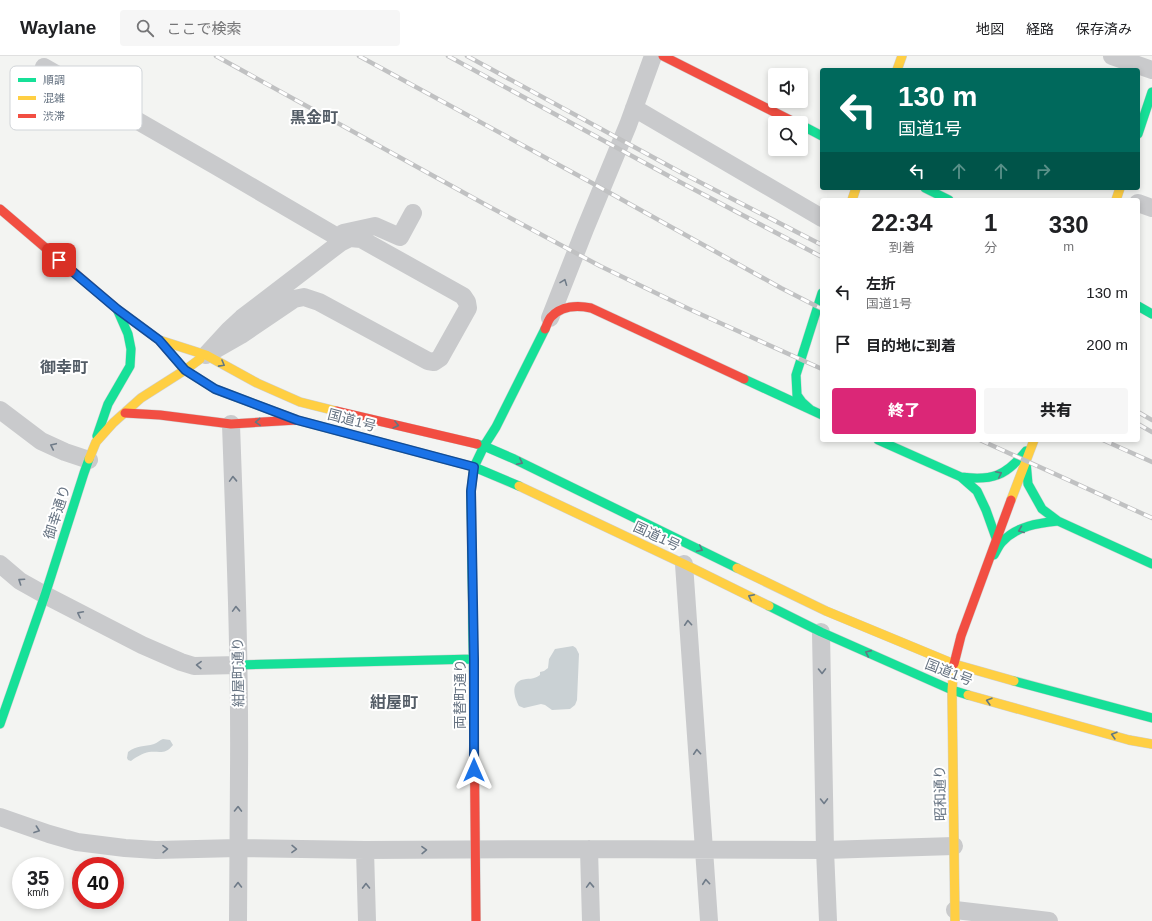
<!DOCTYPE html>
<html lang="ja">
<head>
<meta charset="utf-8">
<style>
  :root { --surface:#fff; --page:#f6f6f6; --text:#202124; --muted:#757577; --line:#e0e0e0; --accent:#db2777 }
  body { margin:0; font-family:Helvetica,"Noto Sans JP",sans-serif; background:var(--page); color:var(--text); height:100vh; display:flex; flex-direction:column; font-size:15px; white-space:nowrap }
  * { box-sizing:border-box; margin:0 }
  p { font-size:13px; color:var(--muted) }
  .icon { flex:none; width:22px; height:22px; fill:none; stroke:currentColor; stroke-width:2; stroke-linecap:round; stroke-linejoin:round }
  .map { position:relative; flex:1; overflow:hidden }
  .side { position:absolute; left:820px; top:142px; width:320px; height:244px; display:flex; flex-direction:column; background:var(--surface); border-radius:4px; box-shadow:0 2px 6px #0003 }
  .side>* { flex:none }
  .top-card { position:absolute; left:820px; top:12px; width:320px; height:122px; border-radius:4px; box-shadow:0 2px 6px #0003; background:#00695c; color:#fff; overflow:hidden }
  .buttons { position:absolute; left:768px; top:12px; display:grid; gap:8px }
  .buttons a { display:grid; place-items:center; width:40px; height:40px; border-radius:4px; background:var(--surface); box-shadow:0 2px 6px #0003; font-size:20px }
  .speed { position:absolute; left:12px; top:801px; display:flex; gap:8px; font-size:20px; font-weight:700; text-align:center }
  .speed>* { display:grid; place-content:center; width:52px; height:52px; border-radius:50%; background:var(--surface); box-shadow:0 2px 6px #0003; line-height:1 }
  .speed small { font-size:10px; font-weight:400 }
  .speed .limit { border:6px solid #d22; background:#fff; color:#111 }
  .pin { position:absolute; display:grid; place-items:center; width:34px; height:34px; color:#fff; margin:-17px; border-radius:8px; box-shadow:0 2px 6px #0006 }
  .me { position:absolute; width:44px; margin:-22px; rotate:0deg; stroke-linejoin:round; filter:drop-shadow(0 0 3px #0008) }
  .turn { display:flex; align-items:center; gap:14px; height:84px; padding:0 12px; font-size:18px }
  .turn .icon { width:52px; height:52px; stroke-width:2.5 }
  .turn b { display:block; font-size:28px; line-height:34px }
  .lanes { display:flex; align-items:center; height:38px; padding:0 12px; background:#0003; justify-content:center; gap:20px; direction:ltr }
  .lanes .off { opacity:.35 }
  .eta { display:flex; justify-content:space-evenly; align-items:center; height:68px; text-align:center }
  .eta b { font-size:24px; font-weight:800; line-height:28px }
  .action { display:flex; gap:8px; margin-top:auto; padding:8px 12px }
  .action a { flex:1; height:46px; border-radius:4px; background:var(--accent); color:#fff; font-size:16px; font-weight:800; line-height:46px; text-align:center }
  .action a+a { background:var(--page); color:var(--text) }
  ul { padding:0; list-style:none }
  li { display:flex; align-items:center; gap:12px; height:52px; padding:0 12px }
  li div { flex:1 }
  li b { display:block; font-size:15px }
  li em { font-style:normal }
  header { display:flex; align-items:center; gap:24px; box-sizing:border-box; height:56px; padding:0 20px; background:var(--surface); border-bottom:1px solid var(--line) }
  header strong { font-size:19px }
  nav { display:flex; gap:22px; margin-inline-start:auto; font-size:14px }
  .search { width:280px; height:36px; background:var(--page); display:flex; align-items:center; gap:10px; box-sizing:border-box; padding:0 14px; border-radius:4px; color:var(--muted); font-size:15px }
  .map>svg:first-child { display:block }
  .water { fill:#cad1d4 }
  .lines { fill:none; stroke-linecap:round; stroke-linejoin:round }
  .fast-casing { stroke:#cfd0d0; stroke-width:10 }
  .slow-casing { stroke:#cfd0d0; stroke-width:10 }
  .jam-casing { stroke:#cfd0d0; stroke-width:10 }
  .street { stroke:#c9cacc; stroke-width:18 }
  .fast { stroke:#16e098; stroke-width:9 }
  .slow { stroke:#ffcf43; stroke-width:9 }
  .jam { stroke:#f24e42; stroke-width:9 }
  .rail-casing { stroke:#c0c1c2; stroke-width:4.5 }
  .rail { stroke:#fff; stroke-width:3; stroke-dasharray:9; stroke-linecap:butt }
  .oneway { stroke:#6f7b88 }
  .oneway2 { stroke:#617882 }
  .route-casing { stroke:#114b97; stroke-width:10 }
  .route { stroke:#1a73e8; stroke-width:7 }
  .labels { text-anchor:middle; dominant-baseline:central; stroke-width:4; stroke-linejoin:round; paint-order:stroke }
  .street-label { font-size:14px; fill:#657281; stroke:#fff }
  .quarter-label { font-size:16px; font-weight:bold; fill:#535c66; stroke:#fff }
  .key { fill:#fff; stroke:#d1d5d9; stroke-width:1 }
  .key-label { font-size:11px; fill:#657281 }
</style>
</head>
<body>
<header>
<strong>Waylane</strong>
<div class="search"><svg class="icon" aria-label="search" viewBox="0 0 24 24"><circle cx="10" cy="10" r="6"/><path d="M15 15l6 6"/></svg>ここで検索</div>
<nav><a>地図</a><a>経路</a><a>保存済み</a></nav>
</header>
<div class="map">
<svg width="1152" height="865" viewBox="0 0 1152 865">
  <rect width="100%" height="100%" fill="#f3f4f2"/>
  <path class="water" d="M573 590 576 592 579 598 577 644 575 649 570 653 552 654 545 649 541 648 524 652 519 650C515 643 510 629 521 624 528 622 534 624 540 619V616L544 615 548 612 549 603 555 593Z
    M163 683 170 684 173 689C165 699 160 695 149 696 143 697 136 701 131 705L128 704 127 702 128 696C137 689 144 691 154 688 157 687 160 684 163 683Z"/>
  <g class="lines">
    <defs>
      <path id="fast" d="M801 69 822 80
        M1138 78 1152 36
        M925 132 949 144
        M1138 250 1152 258
        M172 299 185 314 215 333 297 364 474 411 519 430
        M744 323 822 359
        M811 354 802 346 797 339 796 319 822 237
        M97 380 108 348 130 310 131 293 128 278 117 253
        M878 384 961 421 977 435 986 454 996 482
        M477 388 484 390 514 403 737 512
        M1026 406 1028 428 1042 453 1058 465 1152 508
        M961 421C992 425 1006 420 1026 395
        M994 499C997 494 999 489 1002 486 1016 470 1039 467 1058 465
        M769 550 821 576 952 634 968 639
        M238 609 474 603
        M1014 625 1152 662
        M474 656 471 435 474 411 484 390 496 371 545 273
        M0 668 45 539 84 417 89 403"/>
      <path id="slow" d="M897 14 902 0
        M852 144 856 132
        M1116 144 1120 132
        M159 284 206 299 257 327 300 346 336 355
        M89 403 96 386 113 367 141 342 185 314 200 303
        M519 430 684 508 769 550
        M1011 444 1034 384
        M737 512 826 555 954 608 1014 625
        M953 621 952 634 955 865
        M968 639 1129 684 1152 688"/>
      <path id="jam" d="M663 0 796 67
        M0 153 117 253 159 284 172 299
        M545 273C547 269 548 264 551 261 561 250 577 249 591 252L744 323
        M336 355 477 388
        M125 357 160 359 231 368 297 364
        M954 608 961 580 1011 444
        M474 656 476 865"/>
    </defs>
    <use href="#fast" class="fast-casing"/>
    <use href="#slow" class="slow-casing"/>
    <use href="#jam" class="jam-casing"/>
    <path class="street" d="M1112 0 1152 14
      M44 11 216 110 334 179
      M634 52 822 162
      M1138 147 1152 152
      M343 177 375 170 400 181 413 157
      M350 182 361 183 463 240 467 246 468 252 440 302 434 306 428 305 319 246 304 241 294 243 241 279 206 299 229 274 242 262 340 187Z
      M550 262 585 173 628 69 653 0
      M0 354 41 385 65 396 89 404
      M231 368C235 484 240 600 239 716 239 766 238 815 238 865
      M0 508 20 525 45 539 142 589 181 606 194 610 238 609
      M684 508 709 865
      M821 576 825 794 828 865
      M0 761 49 778 77 786 125 792 156 794 238 792 365 794 589 793 825 794 954 790
      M589 793 591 865
      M365 794 367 865
      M955 854 1049 865"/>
    <use href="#fast" class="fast"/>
    <use href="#slow" class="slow"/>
    <use href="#jam" class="jam"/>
    <defs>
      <path id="rail" d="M216 0 488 150 600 210 689 253 822 313
        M359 0 592 127 781 232 822 253
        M448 0 678 125 822 201
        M467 0 682 117 822 189
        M1138 356 1152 364
        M1138 368 1152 376
        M980 384 1152 462
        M1103 384 1152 406"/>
    </defs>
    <use href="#rail" class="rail-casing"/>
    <use href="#rail" class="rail"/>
  </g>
  <defs><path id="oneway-chevron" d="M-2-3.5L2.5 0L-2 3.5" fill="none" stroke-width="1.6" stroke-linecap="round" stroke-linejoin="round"/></defs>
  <g class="oneway">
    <use href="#oneway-chevron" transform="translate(564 226) rotate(-69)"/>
    <use href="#oneway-chevron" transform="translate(53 390) rotate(-155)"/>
    <use href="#oneway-chevron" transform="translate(233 423) rotate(-92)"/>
    <use href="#oneway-chevron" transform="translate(21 525) rotate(-146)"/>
    <use href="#oneway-chevron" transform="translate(236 553) rotate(-92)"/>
    <use href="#oneway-chevron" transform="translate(80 558) rotate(-153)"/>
    <use href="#oneway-chevron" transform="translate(688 567) rotate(-94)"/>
    <use href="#oneway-chevron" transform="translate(199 609) rotate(-178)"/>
    <use href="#oneway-chevron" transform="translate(822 615) rotate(89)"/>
    <use href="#oneway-chevron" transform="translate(697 696) rotate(-94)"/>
    <use href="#oneway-chevron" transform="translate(824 745) rotate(89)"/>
    <use href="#oneway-chevron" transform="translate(238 753) rotate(-89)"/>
    <use href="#oneway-chevron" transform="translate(37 774) rotate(20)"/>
    <use href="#oneway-chevron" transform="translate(165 793) rotate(-1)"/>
    <use href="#oneway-chevron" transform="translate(294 793) rotate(1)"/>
    <use href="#oneway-chevron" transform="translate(424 794) rotate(-1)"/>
    <use href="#oneway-chevron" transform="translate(706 826) rotate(-95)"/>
    <use href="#oneway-chevron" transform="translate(238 829) rotate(-90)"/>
    <use href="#oneway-chevron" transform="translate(590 829) rotate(-92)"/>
    <use href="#oneway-chevron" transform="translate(366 830) rotate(-91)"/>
  </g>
  <g class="oneway2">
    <use href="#oneway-chevron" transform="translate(222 308) rotate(29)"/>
    <use href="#oneway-chevron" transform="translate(258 366) rotate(177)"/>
    <use href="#oneway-chevron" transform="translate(396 369) rotate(14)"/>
    <use href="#oneway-chevron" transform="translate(520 406) rotate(26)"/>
    <use href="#oneway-chevron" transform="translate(999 418) rotate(-26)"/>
    <use href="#oneway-chevron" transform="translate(1021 474) rotate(158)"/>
    <use href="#oneway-chevron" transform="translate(700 493) rotate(26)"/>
    <use href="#oneway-chevron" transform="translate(751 541) rotate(-154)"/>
    <use href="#oneway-chevron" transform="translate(868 597) rotate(-156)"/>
    <use href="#oneway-chevron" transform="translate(989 645) rotate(-164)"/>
    <use href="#oneway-chevron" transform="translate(1114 679) rotate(-164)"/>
  </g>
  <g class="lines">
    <defs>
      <path id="route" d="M59 204 117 253 159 284 185 314 215 333 297 364 474 411 471 435 474 603V714"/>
    </defs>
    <use href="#route" class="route-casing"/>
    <use href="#route" class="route"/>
  </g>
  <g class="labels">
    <g class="street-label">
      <text transform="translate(352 364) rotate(15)">国道1号</text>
      <text transform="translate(57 456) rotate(-72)">御幸通り</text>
      <text transform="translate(657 480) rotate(25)">国道1号</text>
      <text transform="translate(238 616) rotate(-91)">紺屋町通り</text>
      <text transform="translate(949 616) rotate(21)">国道1号</text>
      <text transform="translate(460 638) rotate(-90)">両替町通り</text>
      <text transform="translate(940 737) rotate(-91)">昭和通り</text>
    </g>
    <g class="quarter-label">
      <text x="314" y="61">黒金町</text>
      <text x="64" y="311">御幸町</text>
      <text x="394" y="646">紺屋町</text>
    </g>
  </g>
  <rect x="10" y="10" width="132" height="64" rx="6" class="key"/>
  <rect x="18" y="22" width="18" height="4" fill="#16e098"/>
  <rect x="18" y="40" width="18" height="4" fill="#ffcf43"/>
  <rect x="18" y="58" width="18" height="4" fill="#f24e42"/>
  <g class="key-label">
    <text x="43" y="28">順調</text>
    <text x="43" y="46">混雑</text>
    <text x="43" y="64">渋滞</text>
  </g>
</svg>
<div class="buttons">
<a><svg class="icon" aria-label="sound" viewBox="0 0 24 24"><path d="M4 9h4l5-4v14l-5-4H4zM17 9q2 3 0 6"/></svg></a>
<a><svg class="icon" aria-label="search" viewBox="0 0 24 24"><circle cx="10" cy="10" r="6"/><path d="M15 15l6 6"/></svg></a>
</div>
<div class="speed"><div>35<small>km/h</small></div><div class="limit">40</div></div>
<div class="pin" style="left:59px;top:204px;background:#d93025"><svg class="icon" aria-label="arrive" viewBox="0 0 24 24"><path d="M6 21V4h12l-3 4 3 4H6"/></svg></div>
<svg class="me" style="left:474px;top:714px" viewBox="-20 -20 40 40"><path d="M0-17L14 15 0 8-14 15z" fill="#1a73e8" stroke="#fff" stroke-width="4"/></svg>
<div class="top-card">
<div class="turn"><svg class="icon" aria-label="left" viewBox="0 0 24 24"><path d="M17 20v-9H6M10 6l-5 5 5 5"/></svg><div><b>130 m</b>国道1号</div></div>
<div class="lanes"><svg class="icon" aria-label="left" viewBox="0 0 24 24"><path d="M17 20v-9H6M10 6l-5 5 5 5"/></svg><svg class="icon off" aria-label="ahead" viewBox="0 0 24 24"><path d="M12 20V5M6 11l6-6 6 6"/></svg><svg class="icon off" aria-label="ahead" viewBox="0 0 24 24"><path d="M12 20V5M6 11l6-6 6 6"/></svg><svg class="icon off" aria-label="right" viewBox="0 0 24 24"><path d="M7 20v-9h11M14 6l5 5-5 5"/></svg></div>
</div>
<section class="side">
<div class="eta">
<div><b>22:34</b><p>到着</p></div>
<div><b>1</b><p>分</p></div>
<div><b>330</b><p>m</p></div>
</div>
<ul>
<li><svg class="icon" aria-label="left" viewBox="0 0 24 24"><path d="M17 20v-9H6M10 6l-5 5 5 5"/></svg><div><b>左折</b><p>国道1号</p></div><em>130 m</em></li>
<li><svg class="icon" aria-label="arrive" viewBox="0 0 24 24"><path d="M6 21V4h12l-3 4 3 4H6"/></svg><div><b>目的地に到着</b></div><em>200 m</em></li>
</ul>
<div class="action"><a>終了</a><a>共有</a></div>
</section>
</div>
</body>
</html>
